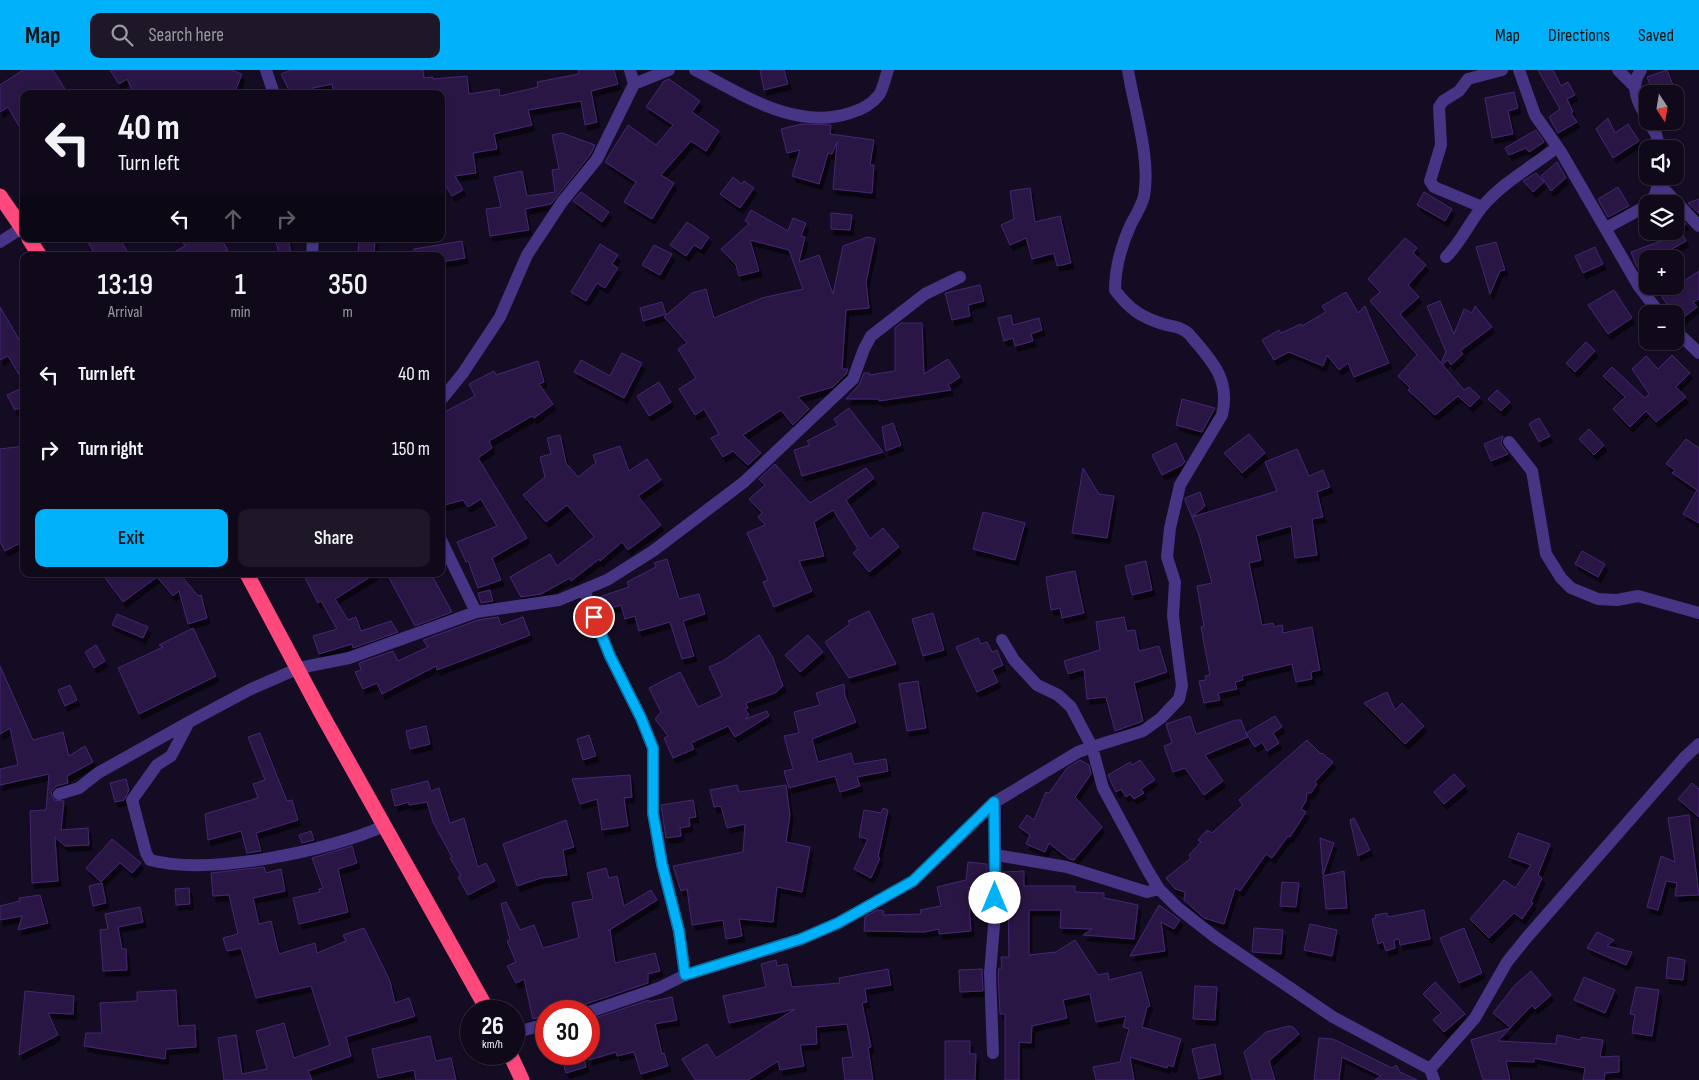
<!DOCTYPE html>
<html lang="en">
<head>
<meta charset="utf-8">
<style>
  :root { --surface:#0f091a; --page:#1d1727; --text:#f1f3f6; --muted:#9b9aa2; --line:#2f2a39; --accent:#00b0f9 }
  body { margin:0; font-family:"Sofia Sans Condensed",sans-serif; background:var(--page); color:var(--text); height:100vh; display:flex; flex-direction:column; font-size:19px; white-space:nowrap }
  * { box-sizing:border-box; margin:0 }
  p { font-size:16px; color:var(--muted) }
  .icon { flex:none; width:28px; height:28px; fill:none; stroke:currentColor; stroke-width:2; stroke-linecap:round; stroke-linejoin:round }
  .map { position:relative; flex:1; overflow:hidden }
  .sheet { position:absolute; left:20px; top:182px; width:425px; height:325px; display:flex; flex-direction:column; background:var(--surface); border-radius:10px; box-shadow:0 1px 4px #0004,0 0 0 1px var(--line) }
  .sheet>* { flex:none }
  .top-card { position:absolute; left:20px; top:20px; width:425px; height:152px; border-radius:10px; box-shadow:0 1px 4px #0004,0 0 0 1px var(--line); background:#0f091a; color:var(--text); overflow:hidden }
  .needle { width:32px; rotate:168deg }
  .buttons { position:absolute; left:1639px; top:15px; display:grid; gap:10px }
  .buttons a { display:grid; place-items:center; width:45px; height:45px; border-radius:10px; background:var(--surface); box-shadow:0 1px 4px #0004,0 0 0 1px var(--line); font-size:25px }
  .speed { position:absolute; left:460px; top:930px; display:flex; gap:10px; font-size:25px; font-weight:700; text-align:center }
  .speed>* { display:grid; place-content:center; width:65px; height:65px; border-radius:50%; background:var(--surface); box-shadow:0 1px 4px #0004,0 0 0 1px var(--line); line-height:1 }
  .speed small { font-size:12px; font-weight:400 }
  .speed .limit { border:8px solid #d22; background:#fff; color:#111 }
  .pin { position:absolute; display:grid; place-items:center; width:42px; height:42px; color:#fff; margin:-21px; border:2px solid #fff; border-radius:50%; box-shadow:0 1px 5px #0007 }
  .me { position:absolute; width:55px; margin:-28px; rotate:0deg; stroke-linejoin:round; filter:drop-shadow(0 0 4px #0008) }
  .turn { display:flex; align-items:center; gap:18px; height:105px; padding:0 15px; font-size:22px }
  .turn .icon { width:65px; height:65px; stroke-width:2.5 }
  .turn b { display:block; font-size:35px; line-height:42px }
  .lanes { display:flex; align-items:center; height:48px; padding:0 15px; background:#0003; justify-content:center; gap:25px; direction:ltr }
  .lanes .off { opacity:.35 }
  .eta { display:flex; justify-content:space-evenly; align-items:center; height:85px; text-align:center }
  .eta b { font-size:30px; font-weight:600; line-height:35px }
  .action { display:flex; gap:10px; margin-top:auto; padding:10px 15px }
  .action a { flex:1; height:58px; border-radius:10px; background:var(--accent); color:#111; font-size:20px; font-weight:600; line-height:58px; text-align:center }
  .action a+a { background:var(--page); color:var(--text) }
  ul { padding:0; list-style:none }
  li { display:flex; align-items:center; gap:15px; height:75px; padding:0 15px }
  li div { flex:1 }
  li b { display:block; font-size:19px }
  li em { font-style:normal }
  header { display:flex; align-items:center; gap:30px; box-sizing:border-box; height:70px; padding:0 25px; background:var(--accent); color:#111 }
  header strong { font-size:24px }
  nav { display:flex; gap:28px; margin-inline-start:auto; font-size:18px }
  .search { width:350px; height:45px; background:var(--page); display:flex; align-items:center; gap:12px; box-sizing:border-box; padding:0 18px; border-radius:10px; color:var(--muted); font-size:19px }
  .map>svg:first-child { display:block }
  .building { fill:#291745; stroke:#452773; filter:url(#shadow) }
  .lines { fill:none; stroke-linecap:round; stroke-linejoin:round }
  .minor { stroke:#463485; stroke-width:12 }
  .highway { stroke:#ff497d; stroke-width:15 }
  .route-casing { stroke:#0072a2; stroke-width:12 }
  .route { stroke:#00b0f9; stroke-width:9 }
</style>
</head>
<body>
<header>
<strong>Map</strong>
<div class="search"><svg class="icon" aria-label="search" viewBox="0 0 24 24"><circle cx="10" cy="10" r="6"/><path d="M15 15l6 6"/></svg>Search here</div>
<nav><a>Map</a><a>Directions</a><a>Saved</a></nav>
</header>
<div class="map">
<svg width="1699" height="1010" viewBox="0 0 1699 1010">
  <defs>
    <filter id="shadow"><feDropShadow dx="3" dy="5.5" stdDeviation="0" flood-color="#0009"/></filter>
  </defs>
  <rect width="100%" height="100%" fill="#140c23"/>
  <path class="building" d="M23 0H53L68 24H24V65L8 37 0 42V15Z
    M110 0H231L242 4 234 24H134L127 9 119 14Z
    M291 0H423L424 8 433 7V9L467 6 469 24 499 19 500 26 538 17 537 12 579 4 578 0H614L618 14 591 21 597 52 585 55 581 31 528 40 532 55 494 64 497 79 473 83 476 103 455 106 463 120 452 126 441 108V24H334L332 14 313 18 302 24H291L281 4Z
    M760 0H784L788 14 764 20Z
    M1538 0H1553L1561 16 1568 12 1575 25 1567 29 1573 42 1571 43 1577 52 1558 63 1549 47 1560 39Z
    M1667 0 1675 20 1667 24H1654L1647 7Z
    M669 9 700 31 692 42 719 61 706 81 691 71 661 105 674 113 652 149 624 132 636 112 605 92 628 55 656 75 673 55 646 37 664 11Z
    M1514 22 1518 38 1508 41 1513 64 1492 68 1485 28Z
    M1608 48 1615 63 1628 54 1639 71 1613 88 1596 59Z
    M802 54 831 55 830 64 874 70 870 95H874L872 123 833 119 837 72 832 84 828 83 819 114 792 106 800 80 787 83 781 59Z
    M1536 60 1544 72 1529 82 1526 78 1509 85 1505 78Z
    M562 63 595 75 590 85 551 134 525 139 529 160 490 166 486 139 501 137 494 107 522 101 527 126 555 122 552 100 559 99 552 65Z
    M1557 92 1566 108 1551 121 1541 106Z
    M1536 103 1544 112 1533 122 1523 111Z
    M733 107 742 114 744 111 754 118 740 138 720 124Z
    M1618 117 1629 136 1608 147 1598 129Z
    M1030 118 1035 152 1060 146 1071 193 1057 196 1054 183 1032 189 1026 168 1010 175 1001 155 1014 149 1010 121Z
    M581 122 609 142 602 152 573 131Z
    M1424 122 1452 139 1445 151 1417 135Z
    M1699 129V144L1688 133Z
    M751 140 788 161 793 148 806 153 801 166 805 167 799 192 819 185 833 224 843 176 868 167 875 169 866 212 869 238 846 240 842 299H848L846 304 833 317 798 327 809 339 793 355 781 340 743 365 761 383 748 395 733 381 723 387 711 368 719 364 704 339 695 345 679 319 696 308 678 279 687 273 664 247 692 223 706 219 714 248 762 228 803 219 789 180 750 170 759 201 739 206 736 195 721 179 749 154 745 151Z
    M831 143 852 145 850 160 831 159Z
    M1675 143 1686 154 1675 159Z
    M687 152 709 167 701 179 694 175 686 186 670 175Z
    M1665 161H1681L1686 171 1663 184 1648 189V213L1636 195 1631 182 1669 168Z
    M1405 168 1417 178 1413 183 1426 195 1408 215 1419 227 1400 244 1441 293 1446 282 1427 236 1440 231 1454 264 1464 239 1472 243 1475 236 1492 257 1460 281 1463 284 1451 295 1448 290 1442 294 1464 320 1469 317 1480 327 1470 337 1458 326 1435 345 1408 320 1410 318 1398 306 1417 285 1370 231 1380 222 1368 209Z
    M86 169H120L130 186H96Z
    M190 169H221L228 180 216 186H167L185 176 183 172Z
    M275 169H288L292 186H280Z
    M359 169H375L374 186H358Z
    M462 171 465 188 441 192V186H414V179Z
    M1496 172 1505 200 1500 201 1490 224 1476 177Z
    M600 174 618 185 612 194 618 198 605 218 597 213 586 231 571 222Z
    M654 175 672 184 660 205 642 195Z
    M1595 177 1603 194 1583 203 1575 186Z
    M1699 201V229L1693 232 1697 237 1679 251 1654 216H1676Z
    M980 215 984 231 968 235 970 246 952 250 945 223Z
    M1614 220 1632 248 1608 264 1588 235Z
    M1346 222 1358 243 1365 236 1389 293 1354 307 1348 293 1339 300 1327 285 1323 296 1289 282 1274 290 1262 270 1279 260 1281 263 1301 254 1302 256 1326 242 1322 236Z
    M662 232 666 244 643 251 640 238Z
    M0 237 24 278V313L8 286 0 290Z
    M1011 245 1013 255 1039 248 1042 260 1031 264 1033 271 1015 276 1013 268 1004 271 998 248Z
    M901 253H922L924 304 948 289 960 307 948 315 951 320 879 331 878 329H846L859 315 864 303H869V305L895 301V258Z
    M1586 272 1595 281 1575 302 1566 293Z
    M622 283 642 293 624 328 574 302 581 290 610 306Z
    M1672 285 1690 303 1676 317 1686 327 1656 352 1646 341 1630 357 1613 339 1625 327 1603 306 1612 297 1645 328 1649 324 1632 299 1646 286 1658 299Z
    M538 291 544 312 539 314 553 334 534 348 532 346 489 371 492 378 478 388 527 468 492 488 501 510 478 518 468 491 466 492 457 472 497 456 481 429 468 437 463 430 441 436V344L475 326 469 314 494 301 496 305Z
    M659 312 671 332 649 346 637 326Z
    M24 317V336L15 340 7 325Z
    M1497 320 1510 332 1501 341 1488 329Z
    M1182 329 1215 338 1202 362 1176 355Z
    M849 338 883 382 802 406 794 380 810 375 807 371 838 355 834 349Z
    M1539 348 1550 366 1539 372 1529 354Z
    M893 353 901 375 886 381 882 357Z
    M1589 359 1604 375 1594 385 1579 369Z
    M1249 364 1265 383 1242 403 1224 383Z
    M560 365 566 393 578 407 596 393 593 385 620 376 629 401 647 389 661 410 638 426 661 455 628 480 622 472 600 491 599 489 571 511 570 508 541 524 521 527 510 507 550 484 557 496 594 467 567 435 546 452 523 425 545 407 540 387 551 384 547 368Z
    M1503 366 1501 374 1508 384 1491 391 1484 374Z
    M1686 369 1699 378V453L1683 444 1697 420 1672 403 1675 400 1666 394Z
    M1176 373 1185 392 1182 395 1162 405 1152 385Z
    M24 376V471L5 481 0 472V379Z
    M1297 379 1309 406 1323 400 1330 417 1317 422 1323 447 1312 449 1317 485 1295 488 1291 456 1256 466 1261 490 1249 493 1262 555 1273 553 1274 557 1282 555 1283 563 1312 557 1320 600 1311 602 1312 609 1296 612 1292 594 1242 606 1243 610 1235 612 1237 619 1218 623 1220 630 1204 633 1199 611 1206 610 1205 606 1210 605 1201 557 1204 556 1197 516 1212 513 1199 465 1185 430V428L1200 422 1205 436 1192 447 1277 421 1265 392Z
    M775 394 810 433 866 398 874 408 846 430 870 469 883 458 899 477 869 502 853 483 858 479 833 440 814 452 824 486 799 491 812 521 774 537 763 512 768 510 747 463 765 455 758 447 762 443 749 429 765 415 759 409Z
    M1083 398 1099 424 1114 426 1107 468 1072 463Z
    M983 442 1025 453 1015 490 973 479Z
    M1582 481 1605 494 1598 507 1575 494Z
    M667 489 679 529 699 524 705 544 683 551 694 586 682 589 670 552 639 561 635 546 625 549 621 535 601 541 596 528 629 517 627 512 656 497 654 493Z
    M1146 491 1152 520 1132 525 1125 496Z
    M1075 501 1084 543 1062 548 1060 538 1051 540 1046 507Z
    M102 504H180L198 526 201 525 207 548 188 554 179 521 173 526 157 507 123 532Z
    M303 504H375L335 529 348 550 356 547 361 561 391 551 398 562 353 578 352 574 319 584 313 566 337 559 321 531 318 533Z
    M387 504H431L452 542 415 556Z
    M490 520 493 531 481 533 478 523Z
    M869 541 896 594 849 608 825 572 850 554 848 551Z
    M933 543 944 580 923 586 912 549Z
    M117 544 148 557 143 568 112 555Z
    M498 547 501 555 523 547 530 565 437 600 436 596 382 624 377 613 363 619 355 602 361 600 359 593 393 581 398 591 428 577 423 570 478 550Z
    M1124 547 1127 561 1135 560 1139 581 1159 576 1167 602 1134 613 1143 651 1115 661 1106 627 1087 629 1084 599 1068 604 1064 591 1100 580 1096 552Z
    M193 558 216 606 139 644 118 598 163 577 159 575Z
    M759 565 773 588 783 616 775 623 746 633 748 638 745 639 749 645 745 649 767 641 769 646 735 667 728 656 691 673 694 679 673 688 664 668 668 666 655 649 661 642 649 618 680 602 698 637 722 626 709 597 723 591Z
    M808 565 823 582 800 602 785 585Z
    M978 568 981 574 987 572 992 582 997 580 1003 595 992 600 998 612 977 622 956 577Z
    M96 575 105 591 94 598 85 582Z
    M0 596 33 670 63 662 69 686 85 676 93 692 67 706 68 713 56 716 51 722 54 730 64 731 61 760 88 758 89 775 65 776 55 767 58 811 32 813 30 741 46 740 49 704 0 715V699L18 695 10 658 0 664Z
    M918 611 926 658 907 661 899 614Z
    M844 614 845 626 856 652 812 669 818 692 851 683 854 694 886 689 888 701 857 707 860 716 840 722 835 706 789 718 784 701 793 699 784 666 799 663 794 642 820 635 816 623Z
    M70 615 77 630 65 636 58 620Z
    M1387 622 1395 640 1402 633 1424 656 1405 674 1364 633Z
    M1190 646 1196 664 1236 650H1241L1246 663 1275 646 1282 657 1273 663 1279 673 1267 681 1262 672 1255 677 1246 663 1248 667 1205 685 1223 711 1204 725 1185 698 1173 702 1164 676 1172 673 1166 654Z
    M426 656 430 674 410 679 406 661Z
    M260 663 287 731 292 730 298 750 256 763 261 781 247 783 241 761 208 770 205 744 258 728 253 714 265 710 248 667Z
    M589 665 596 686 583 690 577 669Z
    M1307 670 1321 684 1322 683 1333 692 1315 712 1317 714 1311 723H1307L1306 731 1301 739 1306 742 1290 767 1288 766 1272 788 1266 784 1240 821 1235 818 1224 854 1204 848 1184 830 1185 822 1175 819 1166 808 1191 788 1189 785 1201 772 1198 770 1207 760 1212 763 1243 735 1239 730Z
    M1080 690 1089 695 1091 704 1075 727 1102 757 1074 790 1069 789 1049 773 1045 782 1026 774 1030 765 1019 757 1027 745 1034 750 1046 722 1049 723 1067 698Z
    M1140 690 1155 710 1141 719 1144 723 1134 729 1130 724 1126 727 1121 719 1116 722 1108 705 1130 692 1132 695Z
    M1454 704 1465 716 1444 734 1434 722Z
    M630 705 632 727 624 728 628 756 602 760 597 729 580 734 572 709Z
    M126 709 129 720 124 730 115 732 110 713Z
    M428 711 431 721 439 718 450 753 464 748 478 797 486 793 495 811 468 825 458 807 461 806 450 788 452 787 433 752 427 732 409 735V732L395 736 391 720Z
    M1692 713 1699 719V747L1678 729Z
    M737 715 739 722 786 715 790 745 786 772 810 777 802 822 777 817 773 852 739 849 742 866 726 869 723 850 692 855 687 819 681 821 673 796 743 782 745 754 727 758 721 736 714 737 710 720Z
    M693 730 696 747 689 748 690 756 680 758 681 766 666 768 661 735Z
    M883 738 888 740 878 787 880 788 871 808 854 799 868 769 859 767 864 740 881 743Z
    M1689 745 1699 825 1675 826 1677 813 1666 811 1658 840 1647 837 1661 786 1675 792 1668 748Z
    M1354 748 1370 780 1358 786 1350 750Z
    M566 750 574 777 563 780 567 805 541 808 517 816 503 774Z
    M311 761 314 770 302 773 299 765Z
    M1518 763 1550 774 1538 805 1542 808 1531 832 1533 833 1522 849 1514 843 1489 868 1470 849 1504 810 1515 818 1531 795 1509 787Z
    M1320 768 1334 773 1323 805Z
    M112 769 141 793 132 803 120 793 101 812 86 798Z
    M352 776 357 793 338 799 348 842 299 854 293 828 320 822 319 819 323 818 312 788Z
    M968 792 987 794V819L968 817 971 861 939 864V859L924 862 864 861 865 847 877 840 884 841 883 845 921 844 920 840 941 836 937 817 966 810Z
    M264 797 266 803 281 799 285 821 253 828 259 854 271 851 279 884 315 873 317 883 346 871 343 865 364 858 390 911 395 933 409 928 415 946 346 967 351 986 308 1001 312 1010H224L218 968 236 965 242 1004 267 999 256 961 284 953 294 988 330 975 311 916 256 928 241 878 227 881 223 868 238 864 229 825 213 826 211 803Z
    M606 798 609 808 617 806 624 836 651 820 657 830 608 861 610 860 615 893 655 883 660 901 648 904V913L586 934 581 941H546V945L533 949 524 909 516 913 507 896 516 892 507 871 510 870 501 834 506 832 520 860 534 855 543 878 579 868 572 833 593 829 587 803Z
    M1024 801V816H1075V822L1104 823V828L1138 835 1134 869 1083 865 1092 859 1060 858 1061 840H1029V885L1056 882 1075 870 1098 905 1108 903 1109 910 1141 902 1150 936 1147 937 1142 957 1181 969 1173 997 1168 995 1167 998 1130 987 1134 1010H1096L1093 997 1120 992 1129 959 1123 957 1126 946 1096 952 1090 924 1063 930 1067 948 1032 956 1031 973 1019 972V1010H1005V944H1000L998 903 999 898H1002L1001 887H1009L1008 830H1003V802Z
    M1344 801 1347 838 1326 839 1323 806Z
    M1282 812 1299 813 1296 837 1280 836Z
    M102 813 106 833 93 836 89 816Z
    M189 818 190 834 176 835 175 819Z
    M40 825 48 853 18 860 22 846 0 850V836L20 831 19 828Z
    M1159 835 1180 850 1174 859 1161 852 1165 881 1130 886Z
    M140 837 143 852 118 857 122 879H126L127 900 103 901 100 860 108 859 105 844Z
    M1424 840 1430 869 1400 875 1399 869 1394 870 1395 878 1386 881 1383 872 1378 874 1372 849 1376 848 1375 845 1387 843 1388 847Z
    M1310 854 1337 860 1332 886 1304 880Z
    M1254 858 1283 860 1281 884 1252 882Z
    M1464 858 1482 903 1459 913 1440 868Z
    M1597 862 1614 870 1607 876 1632 882 1626 895 1587 878Z
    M1668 887 1685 890 1683 910 1666 908Z
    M776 890 777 896 787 894 792 917 840 913 839 908 888 899 891 915 865 919 867 932 862 933 871 977 868 978 873 1010H845L842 988 853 987 847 954 816 957 817 974 800 975 804 996 780 1000 778 991 748 1010H695L682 989 707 974 716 988 795 939 729 953 723 926 766 917 761 894Z
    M982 899 983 921 960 922 959 900Z
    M1531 901 1551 925 1535 939 1532 935 1498 971 1556 974 1557 965 1581 970V967L1603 970 1600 987 1619 986V1002L1605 1003 1604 1010H1583L1585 998 1534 988V992L1506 991 1510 1010H1483L1471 970 1511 958 1493 943 1515 915Z
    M1584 907 1615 920 1605 943 1574 930Z
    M1435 912 1465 944 1444 962 1433 950 1441 943 1423 924Z
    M1195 916 1217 917 1215 950 1193 949Z
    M1636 917 1659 920 1652 966 1632 963 1635 945 1630 944Z
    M176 920 178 956 195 955 196 977 166 979 165 989 84 976 86 963H102L100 933 137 931V922Z
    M25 921 74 926 73 944 48 943 58 965 19 985Z
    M672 927 677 950 655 954 662 984 664 983 668 996 641 1004 634 982 617 986 616 982 589 990V950L649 930V932Z
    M1289 956 1293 957 1299 964 1269 991 1275 1010H1252L1244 982 1266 962Z
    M430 966 436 991 451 988 456 1010H416L414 1000 378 1008 372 979Z
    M1319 968 1333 969 1392 998 1396 995 1400 1002 1417 1010H1375L1381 1006 1342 987 1339 1010H1314Z
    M945 971H970V984H976L975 1010H945Z
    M1215 974 1221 1004 1199 1009 1192 979Z
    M561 984H583L586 997 566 1003Z"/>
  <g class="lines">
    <path class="minor" d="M266 0 274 24
      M695 0C742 24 795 61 850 43 861 40 871 35 879 25 883 19 885 8 888 0
      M1128 0C1134 38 1151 88 1144 126 1142 135 1136 145 1131 154 1121 176 1115 196 1115 220 1129 239 1141 247 1163 254 1173 257 1180 256 1189 264 1210 289 1231 308 1222 345L1180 415 1170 458 1167 487 1175 512 1173 546 1182 616 1179 629 1161 648 1143 661 1092 677 1103 718 1148 801 1159 819 1178 838 1215 867 1333 947 1430 999 1434 1010
      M1519 0 1535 45 1561 82 1638 215 1660 244
      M1618 0 1634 16
      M1641 0C1629 17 1638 34 1648 50
      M634 14 669 0
      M1648 51 1656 64 1660 79
      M1659 114 1699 156
      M1648 134 1655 125 1660 107
      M1482 137 1434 117 1430 111 1441 75 1439 37 1443 31 1459 21 1468 9 1502 0
      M1606 158 1648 135
      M0 172 22 158
      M312 186 313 169
      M1446 187C1461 172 1469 153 1482 137 1503 112 1532 97 1557 77
      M1675 260 1699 283
      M441 330 463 303 500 247 527 185 562 132 597 89 634 14 630 0
      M1509 372 1532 401 1546 484 1561 508 1571 518 1598 529 1617 530 1638 526 1699 543
      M441 470 476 542
      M584 520 610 586 641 648 653 678V743L662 794 679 861 685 905
      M189 652 171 686 157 695 132 730 146 783 150 790C209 806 328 781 384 756
      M59 724 79 718 98 703 189 652 249 620 299 598 349 588 476 542 559 530 607 510 653 481 744 412 853 309 864 279 871 266 925 224 960 207
      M996 785 1067 797 1147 822 1159 819
      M589 942 659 918 685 905 801 869 838 853 913 811 995 732 1078 682 1092 677 1071 637 1058 625 1037 615 1014 590 1002 570
      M514 963 546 954
      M993 983 990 903 995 843V732
      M1430 999 1475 948 1507 892 1528 866 1684 688 1699 674"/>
    <path class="highway" d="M0 126 24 161
      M29 169 40 186
      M247 504 320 641 488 941
      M510 984 522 1010"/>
  </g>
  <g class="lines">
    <defs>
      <path id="route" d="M594 547 610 586 641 648 653 678V743L662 794 679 861 685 905 801 869 838 853 913 811 994 732 995 828"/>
    </defs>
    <use href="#route" class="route-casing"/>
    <use href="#route" class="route"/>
  </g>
</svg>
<div class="buttons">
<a><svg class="needle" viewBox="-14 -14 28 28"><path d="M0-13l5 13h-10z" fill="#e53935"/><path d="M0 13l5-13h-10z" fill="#9b9aa2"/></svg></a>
<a><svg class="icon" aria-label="sound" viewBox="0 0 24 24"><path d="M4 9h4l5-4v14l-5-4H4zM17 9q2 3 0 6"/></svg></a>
<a><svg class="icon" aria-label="layers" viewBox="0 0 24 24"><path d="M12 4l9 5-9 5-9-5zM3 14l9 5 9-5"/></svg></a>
<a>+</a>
<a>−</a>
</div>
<div class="speed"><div>26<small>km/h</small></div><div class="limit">30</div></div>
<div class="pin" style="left:594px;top:547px;background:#d93025"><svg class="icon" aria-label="arrive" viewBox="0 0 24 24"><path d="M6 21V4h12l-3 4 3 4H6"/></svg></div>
<svg class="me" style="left:995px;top:828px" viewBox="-20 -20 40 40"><circle r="19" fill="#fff"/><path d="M0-13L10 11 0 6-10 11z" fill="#00b0f9"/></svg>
<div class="top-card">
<div class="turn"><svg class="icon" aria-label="left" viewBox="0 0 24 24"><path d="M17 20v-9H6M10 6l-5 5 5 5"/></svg><div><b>40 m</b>Turn left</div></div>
<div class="lanes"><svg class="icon" aria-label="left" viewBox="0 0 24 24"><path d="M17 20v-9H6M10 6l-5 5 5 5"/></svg><svg class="icon off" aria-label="ahead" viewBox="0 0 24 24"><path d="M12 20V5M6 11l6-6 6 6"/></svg><svg class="icon off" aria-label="right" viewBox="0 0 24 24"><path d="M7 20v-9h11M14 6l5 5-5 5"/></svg></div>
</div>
<section class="sheet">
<div class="eta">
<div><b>13:19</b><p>Arrival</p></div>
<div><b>1</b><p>min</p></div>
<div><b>350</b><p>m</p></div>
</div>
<ul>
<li><svg class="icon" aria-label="left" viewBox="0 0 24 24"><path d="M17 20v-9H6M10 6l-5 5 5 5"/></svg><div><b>Turn left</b></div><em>40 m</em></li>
<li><svg class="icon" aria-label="right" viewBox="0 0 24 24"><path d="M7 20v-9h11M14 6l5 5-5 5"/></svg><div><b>Turn right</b></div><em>150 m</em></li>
</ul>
<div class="action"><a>Exit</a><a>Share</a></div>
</section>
</div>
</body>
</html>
